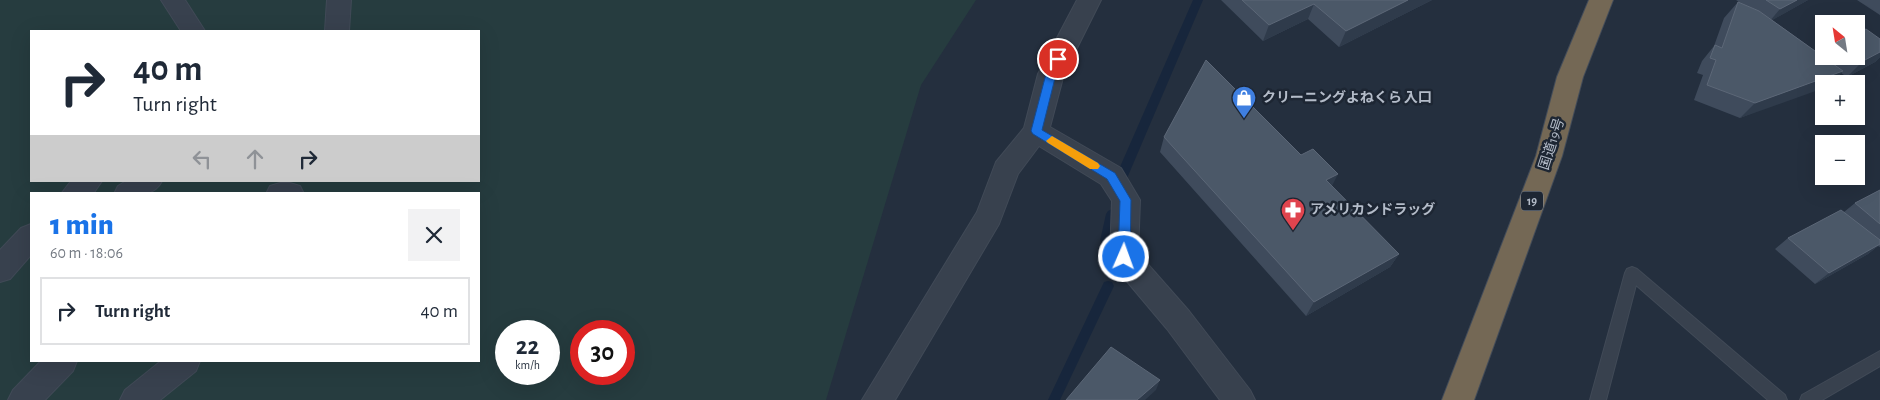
<!DOCTYPE html>
<html lang="en">
<head>
<meta charset="utf-8">
<style>
  :root { --surface:#fff; --page:#f2f2f3; --text:#1f2937; --muted:#747a83; --line:#e0e1e3; --accent:#1a73e8 }
  body { margin:0; font-family:"Alegreya Sans","Noto Sans JP",sans-serif; background:var(--page); color:var(--text); height:100vh; display:flex; flex-direction:column; font-size:19px; white-space:nowrap }
  * { box-sizing:border-box; margin:0 }
  p { font-size:16px; color:var(--muted) }
  .icon { flex:none; width:28px; height:28px; fill:none; stroke:currentColor; stroke-width:2; stroke-linecap:round; stroke-linejoin:round }
  .map { position:relative; flex:1; overflow:hidden }
  .details { position:absolute; left:30px; top:192px; width:450px; height:170px; display:flex; flex-direction:column; background:var(--surface); border-radius:0px; box-shadow:0 5px 20px #0002 }
  .details>* { flex:none }
  .hud { position:absolute; left:30px; top:30px; width:450px; height:152px; border-radius:0px; box-shadow:0 5px 20px #0002; background:#fff; color:var(--text); overflow:hidden }
  .needle { width:32px; rotate:330deg }
  .controls { position:absolute; left:1815px; top:15px; display:grid; gap:10px }
  .controls a { display:grid; place-items:center; width:50px; height:50px; border-radius:0px; background:var(--surface); box-shadow:0 5px 20px #0002; font-size:25px }
  .speed { position:absolute; left:495px; top:320px; display:flex; gap:10px; font-size:25px; font-weight:700; text-align:center }
  .speed>* { display:grid; place-content:center; width:65px; height:65px; border-radius:50%; background:var(--surface); box-shadow:0 5px 20px #0002; line-height:1 }
  .speed small { font-size:12px; font-weight:400 }
  .speed .limit { border:8px solid #d22; background:#fff; color:#111 }
  .pin { position:absolute; display:grid; place-items:center; width:42px; height:42px; color:#fff; margin:-21px; border:2px solid #fff; border-radius:50%; box-shadow:0 1px 5px #0007 }
  .me { position:absolute; width:55px; margin:-28px; rotate:2deg; stroke-linejoin:round; filter:drop-shadow(0 0 4px #0008) }
  .turn { display:flex; align-items:center; gap:18px; height:105px; padding:0 20px; font-size:22px }
  .turn .icon { width:65px; height:65px; stroke-width:2.5 }
  .turn b { display:block; font-size:35px; line-height:42px }
  .lanes { display:flex; align-items:center; height:48px; padding:0 20px; background:#0003; justify-content:center; gap:25px; direction:ltr }
  .lanes .off { opacity:.35 }
  .round { display:grid; place-items:center; flex:none; width:52px; height:52px; border-radius:0px; background:var(--page) }
  .head { display:flex; align-items:center; justify-content:space-between; height:85px; padding:0 20px }
  h1 { font-size:30px; font-weight:800; line-height:38px; color:var(--accent) }
  ul { padding:0; list-style:none }
  li { display:flex; align-items:center; gap:15px; height:68px; margin:0 10px 8px; padding:0 10px; border:2px solid var(--line); border-radius:0px }
  li div { flex:1 }
  li b { display:block; font-size:19px }
  li em { font-style:normal }
  .map>svg:first-child { display:block }
  .green { fill:#263c3f; fill-rule:evenodd }
  .lines { fill:none; stroke-linecap:round; stroke-linejoin:round }
  .stream { fill:#17263c; fill-rule:evenodd }
  .lane-casing { stroke:#414a57; stroke-width:2 }
  .street-casing { stroke:#414a57; stroke-width:2 }
  .highway-casing { stroke:#434c59; stroke-width:2 }
  .lane { fill:#38414e; fill-rule:evenodd }
  .street { fill:#38414e; fill-rule:evenodd }
  .highway { fill:#746855; fill-rule:evenodd }
  .wall { fill:#3f4b5c }
  .shaded-wall { fill:#2f3b4b }
  .building { fill:#4b5868; stroke:#5c6777 }
  .route { fill:#1a73e8; stroke:#114b97 }
  .slow { fill:#f59e0b }
  .labels { text-anchor:middle; dominant-baseline:central; stroke-width:5; stroke-linejoin:round; paint-order:stroke }
  .shield { fill:#1d2633; stroke:#878f9c; stroke-width:1 }
  .shield-label { font-size:12px; font-weight:bold; fill:#b4bcc9 }
  .poi-label { font-size:14px; font-weight:bold; fill:#b4bcc9; stroke:#1d2633; text-anchor:start }
  .street-label { font-size:14px; fill:#b4bcc9; stroke:#1d2633 }
</style>
</head>
<body>
<div class="map">
<svg width="1880" height="400" viewBox="0 0 1880 400">
  <rect width="100%" height="100%" fill="#242f3e"/>
  <path class="green" d="M0 0H976L921 85 826 400H0ZM31 31H479V181H31ZM31 194H479V361H31ZM506 331H549V374H506ZM581 331H624V374H581Z"/>
  <g class="lines">
    <path class="stream" d="M1193 0H1203L1125 183 1123 186H1115L1113 183Z
      M1112 209 1116 211 1118 214 1112 241 1110 244 1106 246 1102 244 1100 241 1106 214 1108 211Z
      M1108 281 1112 282 1114 286 1060 400H1048L1104 282Z"/>
    <defs>
      <path id="lane" d="M1632 267 1637 269 1785 395 1787 400H1768L1636 285 1606 400H1590L1625 273 1627 269Z
        M1880 351V366L1822 400H1800L1802 395Z"/>
      <path id="street" d="M161 0H185L205 31H181Z
        M327 0H351L349 31H325Z
        M1077 0H1101L1064 74 1050 127 1121 168 1140 200 1138 253 1189 311 1250 390 1255 400H1220L1167 329 1114 266 1110 257 1112 201 1101 184 1039 146 1018 174 999 224 895 400H862L977 212 996 162 1024 128 1038 74Z
        M71 181H102L93 194H61Z
        M126 181H162C153 199 132 194 114 194L118 186Z
        M280 183H290L300 186 304 194H266L270 186Z
        M31 224V255L10 279 0 282V250L21 228Z
        M41 361H77L73 371 45 400H8L13 390Z
        M161 361H200L196 371 160 400H120L125 390Z"/>
      <path id="highway" d="M1589 0H1613L1583 77 1562 156 1474 400H1442L1536 156 1557 77Z"/>
    </defs>
    <use href="#lane" class="lane-casing"/>
    <use href="#street" class="street-casing"/>
    <use href="#highway" class="highway-casing"/>
    <use href="#lane" class="lane"/>
    <use href="#street" class="street"/>
    <use href="#highway" class="highway"/>
  </g>
  <path class="wall" d="M1221 0H1432L1339 47 1308 19 1263 41Z
    M1736 0H1808L1772 20 1824 57V56H1856L1880 39V57L1875 62 1847 77 1841 73 1830 84H1824L1740 118 1694 100 1703 75 1697 73 1702 61 1714 46 1724 18 1738 2 1742 4Z
    M1857 0H1880V15Z
    M1164 137 1332 186 1399 254 1390 267 1306 316 1160 152Z
    M1880 190V247L1878 246 1868 254 1815 284 1775 249 1788 238 1844 212 1855 203Z"/>
  <path class="shaded-wall" d="M1408 0H1432L1339 47 1346 31Z
    M1797 0H1808L1769 22 1780 9Z
    M1314 4 1308 19 1263 41 1269 25Z
    M1880 52V57L1875 62 1847 77 1863 61Z
    M1843 71 1830 84H1824V88L1740 118 1755 103Z
    M1338 174 1331 188 1326 180Z
    M1880 244 1868 254 1815 284 1829 273Z
    M1399 254 1390 267 1306 316 1314 302Z
    M1160 380 1156 390 1145 400H1137Z"/>
  <path class="building" d="M1242 0H1408L1346 31 1314 4 1269 25Z
    M1766 0H1797L1780 9Z
    M1738 2 1759 11 1843 71 1755 103 1707 85 1716 60 1710 58 1715 45 1722 48Z
    M1866 29 1880 39V52L1863 61 1856 56V34Z
    M1206 60 1301 155 1313 149 1338 174 1326 180 1399 254 1314 302 1164 137Z
    M1880 190V224L1855 203Z
    M1841 210 1880 240V244L1829 273 1788 238Z
    M1111 347 1160 380 1137 400H1066Z"/>
  <path class="route" d="M1058 55 1064 59 1056 74 1042 130 1115 173 1131 200 1130 257 1128 260H1120L1118 257 1120 201 1107 179 1033 134 1031 131 1046 74 1055 56Z"/>
  <path class="slow" d="M1052 136 1098 163 1100 166 1098 169H1090L1048 143 1046 141Z"/>
  <defs>
    <symbol id="shop-pin" viewBox="-11 -11 22 30"><path d="M0 17L-7.5 6A9.5 9.5 0 1 1 7.5 6Z" fill="#3f7fe0" stroke="#1d2633"/><path d="M-5-2.5h2.3a2.7 3.5 0 0 1 5.4 0H5L5.5 6h-11ZM-1.5-2.5h3a1.5 2.3 0 0 0-3 0Z" fill="#fff"/></symbol>
    <symbol id="pharmacy-pin" viewBox="-11 -11 22 30"><path d="M0 17L-7.5 6A9.5 9.5 0 1 1 7.5 6Z" fill="#e0444e" stroke="#1d2633"/><path d="M-2-6h4v4h4v4h-4v4h-4v-4h-4v-4h4Z" fill="#fff"/></symbol>
  </defs>
  <g fill-rule="evenodd">
    <use href="#shop-pin" x="1230" y="84" width="28" height="38"/>
    <use href="#pharmacy-pin" x="1279" y="196" width="28" height="38"/>
  </g>
  <g class="labels">
    <rect class="shield" x="1521" y="191.5" width="22" height="19" rx="4"/>
    <g class="shield-label">
      <text x="1532" y="201">19</text>
    </g>
    <g class="poi-label">
      <text x="1262" y="98">クリーニングよねくら 入口</text>
      <text x="1310" y="210">アメリカンドラッグ</text>
    </g>
    <g class="street-label">
      <text transform="translate(1552 144) rotate(-72)">国道19号</text>
    </g>
  </g>
</svg>
<div class="controls">
<a><svg class="needle" viewBox="-14 -14 28 28"><path d="M0-13l5 13h-10z" fill="#e53935"/><path d="M0 13l5-13h-10z" fill="#747a83"/></svg></a>
<a>+</a>
<a>−</a>
</div>
<div class="speed"><div>22<small>km/h</small></div><div class="limit">30</div></div>
<div class="pin" style="left:1058px;top:59px;background:#d93025"><svg class="icon" aria-label="arrive" viewBox="0 0 24 24"><path d="M6 21V4h12l-3 4 3 4H6"/></svg></div>
<svg class="me" style="left:1124px;top:257px" viewBox="-20 -20 40 40"><circle r="17" fill="#1a73e8" stroke="#fff" stroke-width="3"/><path d="M0-11L8 9 0 5-8 9z" fill="#fff"/></svg>
<div class="hud">
<div class="turn"><svg class="icon" aria-label="right" viewBox="0 0 24 24"><path d="M7 20v-9h11M14 6l5 5-5 5"/></svg><div><b>40 m</b>Turn right</div></div>
<div class="lanes"><svg class="icon off" aria-label="left" viewBox="0 0 24 24"><path d="M17 20v-9H6M10 6l-5 5 5 5"/></svg><svg class="icon off" aria-label="ahead" viewBox="0 0 24 24"><path d="M12 20V5M6 11l6-6 6 6"/></svg><svg class="icon" aria-label="right" viewBox="0 0 24 24"><path d="M7 20v-9h11M14 6l5 5-5 5"/></svg></div>
</div>
<section class="details">
<div class="head"><div><h1>1 min</h1><p>60 m · 18:06</p></div><a class="round"><svg class="icon" aria-label="close" viewBox="0 0 24 24"><path d="M6 6l12 12M18 6L6 18"/></svg></a></div>
<ul>
<li><svg class="icon" aria-label="right" viewBox="0 0 24 24"><path d="M7 20v-9h11M14 6l5 5-5 5"/></svg><div><b>Turn right</b></div><em>40 m</em></li>
</ul>
</section>
</div>
</body>
</html>
